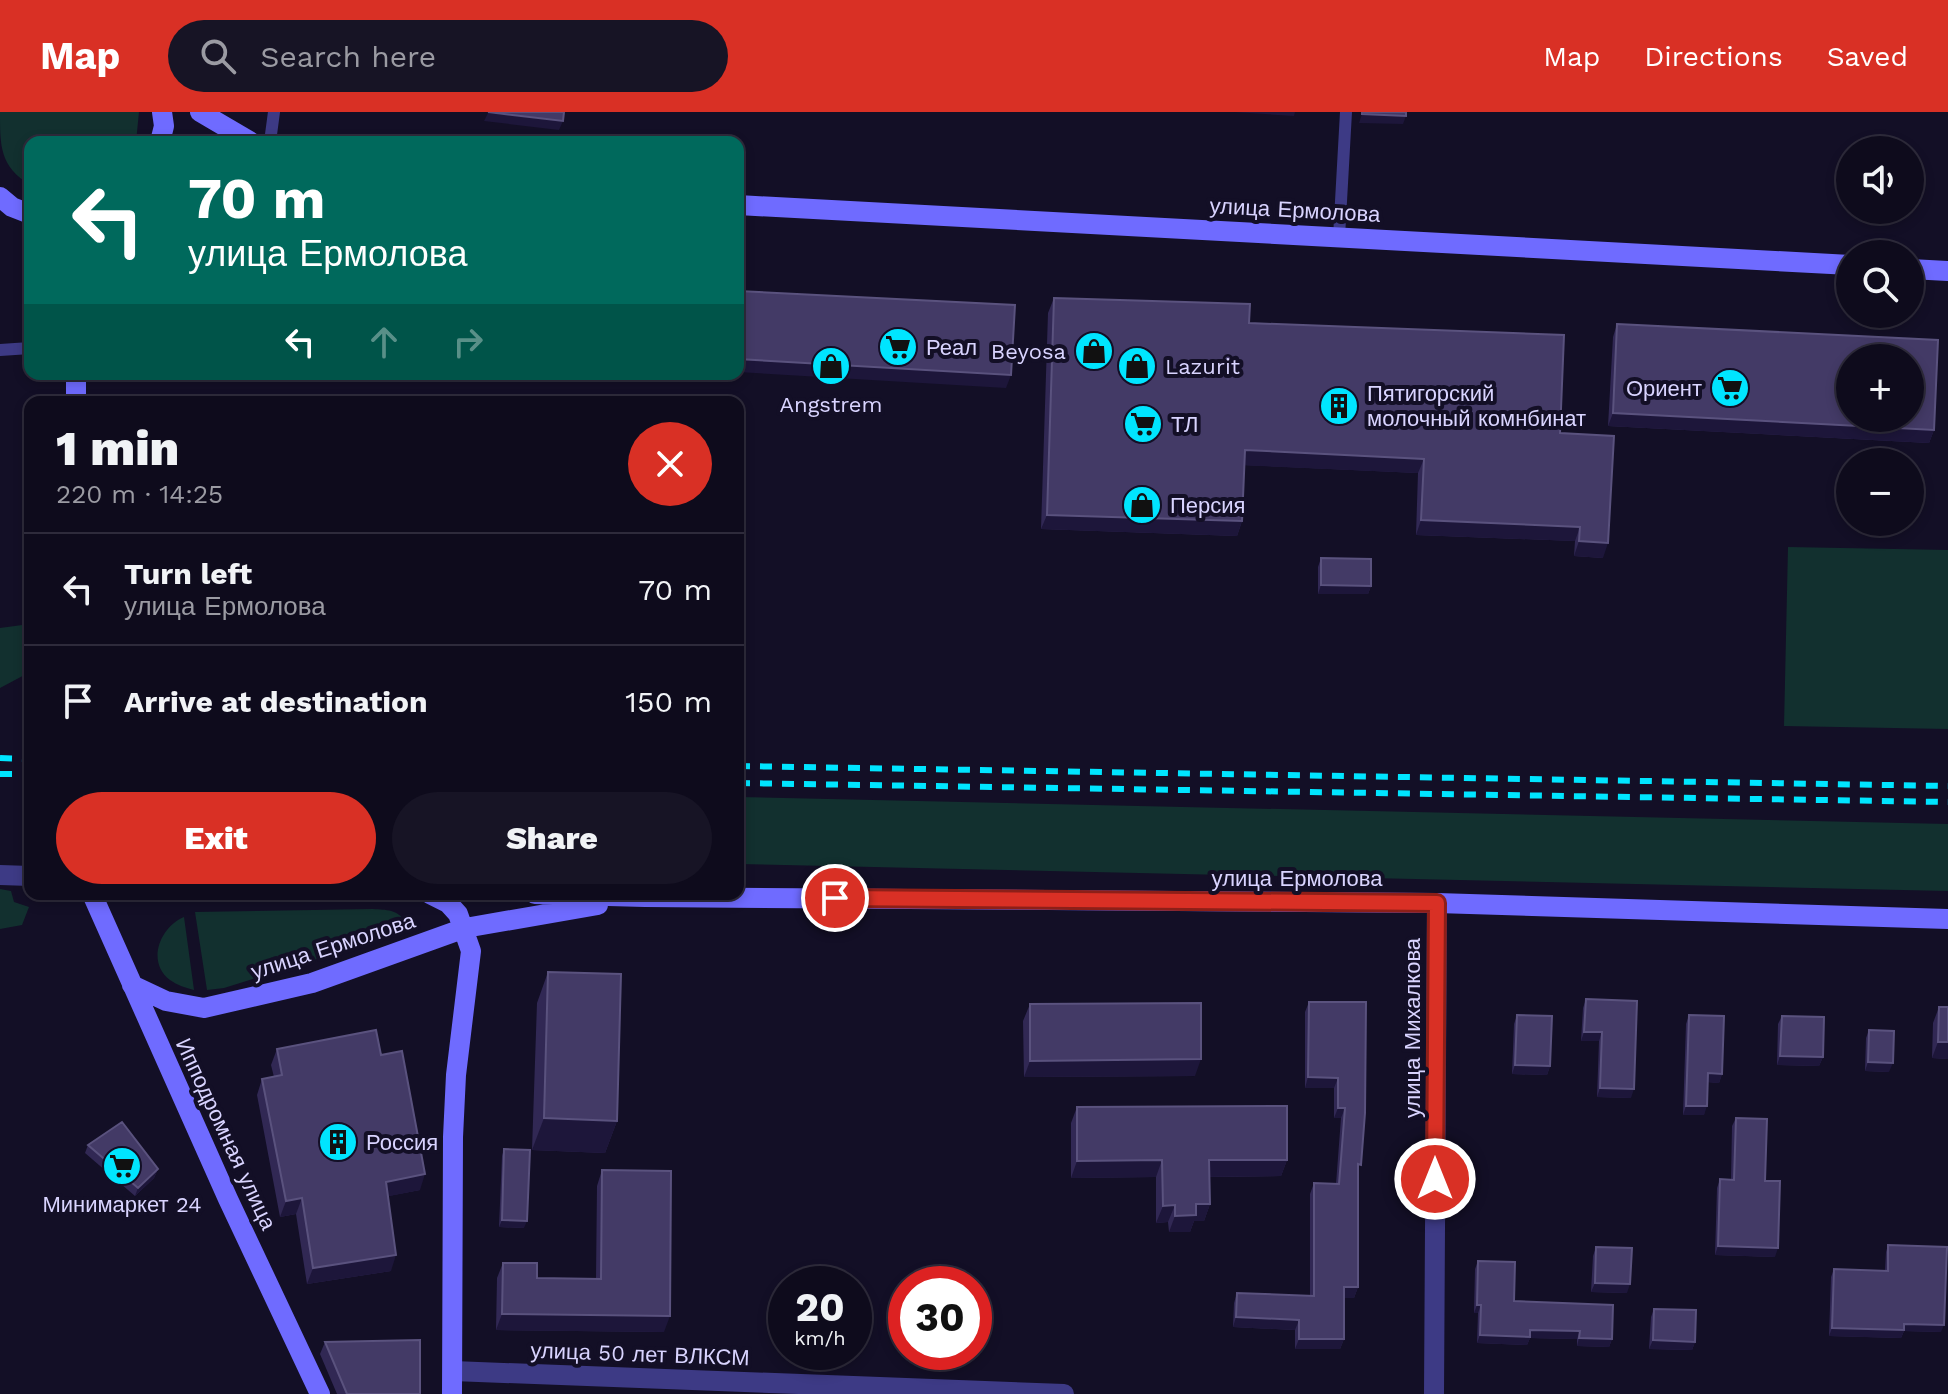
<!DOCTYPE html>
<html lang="en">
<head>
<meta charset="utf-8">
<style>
  :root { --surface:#0e0b1c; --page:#171425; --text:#f1f3f6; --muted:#9b9ba3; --line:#2e2b3b; --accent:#d93025 }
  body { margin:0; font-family:"Work Sans",sans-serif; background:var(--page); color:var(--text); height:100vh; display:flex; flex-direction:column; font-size:30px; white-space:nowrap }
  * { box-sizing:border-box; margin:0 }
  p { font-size:26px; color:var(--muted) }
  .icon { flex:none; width:44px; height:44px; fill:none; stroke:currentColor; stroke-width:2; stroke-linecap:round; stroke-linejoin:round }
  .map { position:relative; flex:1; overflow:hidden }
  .drawer { position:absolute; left:24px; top:284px; width:720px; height:504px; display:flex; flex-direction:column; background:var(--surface); border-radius:16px; box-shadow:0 4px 12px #0003,0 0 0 2px var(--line) }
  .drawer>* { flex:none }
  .banner { position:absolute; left:24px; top:24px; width:720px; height:244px; border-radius:16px; box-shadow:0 4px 12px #0003,0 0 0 2px var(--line); background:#00695c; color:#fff; overflow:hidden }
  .tools { position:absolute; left:1836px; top:24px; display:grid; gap:16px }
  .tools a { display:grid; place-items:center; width:88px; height:88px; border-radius:50%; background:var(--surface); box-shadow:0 4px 12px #0003,0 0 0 2px var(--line); font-size:40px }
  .speed { position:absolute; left:768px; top:1154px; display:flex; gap:16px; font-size:40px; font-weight:700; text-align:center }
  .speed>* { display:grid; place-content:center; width:104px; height:104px; border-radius:50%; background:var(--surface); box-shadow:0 4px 12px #0003,0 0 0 2px var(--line); line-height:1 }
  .speed small { font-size:20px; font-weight:400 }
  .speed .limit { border:12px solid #d22; background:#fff; color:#111 }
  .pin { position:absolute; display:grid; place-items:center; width:68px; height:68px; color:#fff; margin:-34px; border:4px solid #fff; border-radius:50%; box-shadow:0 2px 8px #0007 }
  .me { position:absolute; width:88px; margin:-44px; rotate:0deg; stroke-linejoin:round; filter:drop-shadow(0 0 6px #0008) }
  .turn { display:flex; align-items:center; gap:28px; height:168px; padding:0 32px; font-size:36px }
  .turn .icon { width:104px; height:104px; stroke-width:2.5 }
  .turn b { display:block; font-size:56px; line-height:68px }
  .lanes { display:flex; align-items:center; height:76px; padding:0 32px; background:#0003; justify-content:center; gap:40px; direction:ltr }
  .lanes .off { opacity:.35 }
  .round { display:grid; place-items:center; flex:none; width:84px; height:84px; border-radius:42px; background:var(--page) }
  .overview { display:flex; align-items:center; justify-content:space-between; height:136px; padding:0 32px }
  h1 { font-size:48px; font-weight:800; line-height:60px }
  .primary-button { display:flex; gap:16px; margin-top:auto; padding:16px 32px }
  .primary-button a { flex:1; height:92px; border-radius:48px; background:var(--accent); color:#fff; font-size:32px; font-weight:800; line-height:92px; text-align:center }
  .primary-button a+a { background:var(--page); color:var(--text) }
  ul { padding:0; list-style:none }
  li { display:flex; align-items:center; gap:24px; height:112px; padding:0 32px; border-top:2px solid var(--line) }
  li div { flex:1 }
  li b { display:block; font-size:30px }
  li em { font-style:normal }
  header { display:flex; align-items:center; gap:48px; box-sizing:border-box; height:112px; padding:0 40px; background:var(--accent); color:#fff }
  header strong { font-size:38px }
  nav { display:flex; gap:44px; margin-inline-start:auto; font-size:28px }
  .search { width:560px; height:72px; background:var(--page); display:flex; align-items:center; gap:20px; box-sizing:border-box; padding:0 28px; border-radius:44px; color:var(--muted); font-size:30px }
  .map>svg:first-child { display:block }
  .green { fill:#12302f }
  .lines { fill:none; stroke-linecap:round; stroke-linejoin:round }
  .lane { stroke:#3d3a85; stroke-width:12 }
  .street { stroke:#3d3a85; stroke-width:20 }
  .secondary { stroke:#6f6bff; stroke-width:20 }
  .rail { stroke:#00e5ff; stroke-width:6; stroke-dasharray:12 10; stroke-linecap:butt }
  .wall { fill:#312854 }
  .shaded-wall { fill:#1d163a }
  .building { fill:#433a66; stroke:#5a527e; stroke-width:2; fill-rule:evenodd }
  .route-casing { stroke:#8d1f18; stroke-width:20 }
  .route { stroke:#d93025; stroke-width:14 }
  .labels { text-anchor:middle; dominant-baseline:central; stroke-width:8; stroke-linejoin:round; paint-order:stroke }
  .street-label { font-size:22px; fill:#d9d4ff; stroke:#130f26 }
  .poi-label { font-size:22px; fill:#d9d4ff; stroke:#130f26; text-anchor:start }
</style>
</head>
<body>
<header>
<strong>Map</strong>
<div class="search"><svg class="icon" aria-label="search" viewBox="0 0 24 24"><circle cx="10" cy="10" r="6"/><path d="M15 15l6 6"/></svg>Search here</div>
<nav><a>Map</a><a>Directions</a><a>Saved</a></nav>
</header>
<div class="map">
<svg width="1948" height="1282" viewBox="0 0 1948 1282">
  <rect width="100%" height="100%" fill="#130f26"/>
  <path class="green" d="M0 0H139L136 30H30V73C0 54 0 35 0 0Z
    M1788 435 1948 438V617L1784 614Z
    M30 512V560L0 576V516Z
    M738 685 1948 712V779L738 752Z
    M0 777 11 779 14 790 29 795 22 813 0 817Z
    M373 797C386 798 398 797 405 810L400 821 224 876 207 878 195 800Z
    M184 805 194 878C186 876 177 873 170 868 146 850 160 815 184 805Z"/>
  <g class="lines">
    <path class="lane" d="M270 30 274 0
      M1339 125 1346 0
      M0 238 30 236"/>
    <path class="street" d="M0 763 30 764
      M453 1259 1064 1282
      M1434 1282 1437 791"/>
    <path class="secondary" d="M200 0 251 30
      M160 30 164 14 162 0
      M0 85 12 95 30 102
      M738 93 1850 153
      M1910 157 1948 159
      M76 290V262
      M92 782 228 1087 320 1282
      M430 782 448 791 458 802 471 839 456 963 453 1025 452 1282
      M535 782 645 785 1437 791 1948 807
      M132 873 166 889 204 896 312 871 465 816 598 793"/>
    <path class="rail" d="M0 646 30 647
      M738 654 1948 674
      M0 662H30
      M738 671 1948 690"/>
  </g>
  <path class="wall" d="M1054 186 1249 211 1560 321 1603 446 1574 444 1575 429 1416 423 1418 361 1244 353 1242 409 1237 424 1041 417 1048 201Z
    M1617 212 1934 318 1929 331 1608 314 1613 225Z
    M1321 446 1371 474 1368 482H1318V455Z
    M548 860 617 1009 605 1041 532 1038 537 891Z
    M1586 887 1631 986 1597 985 1599 929H1581L1583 896Z
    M1309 890H1366L1358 1062V1175L1354 1186H1344V1227L1340 1237H1295V1218L1233 1215 1234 1191 1237 1181 1310 1184V1082L1314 1071 1336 1072 1341 1006H1334V976H1305V900Z
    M1030 892 1195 964 1024 965 1023 909Z
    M1939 895H1948V947L1932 946 1933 911Z
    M1517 903 1550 954 1547 963 1512 962 1514 912Z
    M1689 903 1722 962 1719 971 1708 970 1704 1003H1683L1686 912Z
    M1782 904 1823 945 1819 954 1777 953 1778 912Z
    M1869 918 1889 960 1865 959 1866 926Z
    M277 937 381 943 420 1078 388 1084 391 1159 307 1172 296 1102 280 1105 257 983 262 967 274 965 271 953Z
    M1077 995 1287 1048 1281 1064 1209 1065 1210 1092 1204 1109H1194L1190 1120H1169L1168 1110 1156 1111V1065L1071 1066V1011Z
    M1736 1006 1765 1069 1775 1145 1715 1143 1717 1076 1720 1067 1731 1068 1732 1014Z
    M88 1033 158 1057 154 1066 135 1084 85 1041Z
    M504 1037 524 1116 499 1115 502 1044Z
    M602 1058 664 1220 496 1218 497 1166 503 1151 537 1166H596L597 1074Z
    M1888 1133 1941 1220 1904 1219 1901 1226 1829 1224 1831 1165 1834 1157 1885 1159 1886 1140Z
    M1596 1135 1627 1181 1591 1180 1593 1144Z
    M1478 1149 1514 1189 1612 1227 1609 1235 1577 1234V1227L1530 1226 1527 1233 1477 1231 1478 1201H1474L1475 1157Z
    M1654 1197 1695 1230 1692 1238 1649 1237 1651 1205Z
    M325 1230 420 1282H337L320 1242Z"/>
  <path class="shaded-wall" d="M1234 0H1295L1294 4Z
    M488 1 563 9 559 18 484 9Z
    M1362 2 1406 4 1403 12 1359 11Z
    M738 247 1011 263 1006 276 738 260Z
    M1613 301 1934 318 1929 331 1608 314Z
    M1245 338 1424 347 1418 361 1239 353Z
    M1047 403 1242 409 1237 424 1041 417Z
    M1421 408 1580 415 1575 429 1416 423Z
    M1579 429 1608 431 1603 446 1574 444Z
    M1321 473 1371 474 1368 482H1318Z
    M1584 920H1602L1599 929H1581Z
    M1938 930H1948V947L1932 946Z
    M1780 944 1823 945 1819 954 1777 953Z
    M1201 947 1195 964 1024 965 1030 949Z
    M1868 950 1893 951 1889 960 1865 959Z
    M1515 953 1550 954 1547 963 1512 962Z
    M1708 961 1722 962 1719 971 1705 970Z
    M1308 965 1338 966 1334 976H1305Z
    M1600 976 1634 977 1631 986 1597 985Z
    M1686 994H1707L1704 1003H1683Z
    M1338 996H1345L1341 1006H1334Z
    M544 1006 617 1009 605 1041 532 1038Z
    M1162 1048 1156 1065 1071 1066 1077 1049Z
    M1209 1048H1287L1281 1064 1203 1065Z
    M158 1057 154 1066 135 1084 138 1076Z
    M425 1062 420 1078 380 1086 386 1070Z
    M302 1086 296 1102 280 1105 286 1089Z
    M1196 1092H1210L1204 1109H1194L1190 1120H1169L1175 1104Z
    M1175 1093 1168 1110 1156 1111 1163 1094Z
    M502 1108 527 1109 524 1116 499 1115Z
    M1718 1134 1778 1136 1775 1145 1715 1143Z
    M396 1143 391 1159 307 1172 313 1156Z
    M1595 1171 1630 1172 1627 1181 1591 1180Z
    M1344 1175H1358L1354 1186H1341Z
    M1477 1193H1481L1478 1201H1474Z
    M502 1202 670 1204 664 1220 496 1218Z
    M1236 1205 1299 1208 1295 1218 1233 1215Z
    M1904 1212 1944 1213 1941 1220 1904 1219 1901 1226 1829 1224 1832 1216Z
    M1530 1218 1580 1219 1577 1227 1530 1226 1527 1233 1477 1231 1480 1223Z
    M1579 1226 1612 1227 1609 1235 1577 1234Z
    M1299 1227H1344L1340 1237H1295Z
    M1653 1228 1695 1230 1692 1238 1649 1237Z"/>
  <path class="building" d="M488 0H564L563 9Z
    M1362 0H1406V4L1362 2Z
    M738 179 1015 193 1011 263 738 247Z
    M1054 186 1250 192 1249 211 1564 223 1560 321 1614 324 1608 431 1579 429 1580 415 1421 408 1424 347 1245 338 1242 409 1047 403Z
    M1617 212 1938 228 1934 318 1613 301ZM1850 246H1910V306H1850Z
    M1321 446 1371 447V474L1321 473Z
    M548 860 621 862 617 1009 544 1006Z
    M1586 887 1637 889 1634 977 1600 976 1602 920H1584Z
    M1309 890H1366L1365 1001 1361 1053 1358 1052V1175H1344V1227H1299V1208L1236 1205 1237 1181 1314 1184V1071L1339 1072 1345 996H1338V966L1308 965Z
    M1201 891V947L1030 949V892Z
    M1939 895H1948V930H1938Z
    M1517 903 1552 904 1550 954 1515 953Z
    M1689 903 1724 904 1722 962 1708 961 1707 994H1686Z
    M1782 904 1824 905 1823 945 1780 944Z
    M376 918 381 943 402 939 425 1062 386 1070 396 1143 313 1156 302 1086 286 1089 262 967 282 963 277 937Z
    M1869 918 1894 919 1893 951 1868 950Z
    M1287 994V1048H1209L1210 1092H1196V1103L1175 1104V1093L1163 1094 1162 1048 1077 1049V995Z
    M1736 1006 1767 1007 1765 1069H1780L1778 1136 1718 1134 1720 1067 1734 1068Z
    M122 1010 158 1057 138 1076 88 1033Z
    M504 1037 530 1038 527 1109 502 1108Z
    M602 1058 671 1059 670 1204 502 1202 503 1151H537V1166L601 1167Z
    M1888 1133 1947 1135 1944 1213 1904 1212V1218L1832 1216 1834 1157 1888 1159Z
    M1596 1135 1632 1136 1630 1172 1595 1171Z
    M1478 1149 1515 1150 1514 1189 1613 1193 1612 1227 1579 1226 1580 1219 1530 1218V1225L1480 1223 1481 1193H1477Z
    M1654 1197 1696 1198 1695 1230 1653 1228Z
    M420 1228V1282H347L325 1230Z"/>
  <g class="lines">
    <defs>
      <path id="route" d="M835 786 1437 791 1435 1067"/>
    </defs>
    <use href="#route" class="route-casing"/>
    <use href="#route" class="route"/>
  </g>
  <defs>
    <symbol id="supermarket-disc" viewBox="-11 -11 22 22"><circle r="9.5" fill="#00e5ff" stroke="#130f26"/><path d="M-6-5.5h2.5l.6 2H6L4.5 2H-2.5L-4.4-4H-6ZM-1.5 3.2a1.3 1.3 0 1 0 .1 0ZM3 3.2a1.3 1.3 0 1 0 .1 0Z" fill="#111"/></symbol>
    <symbol id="shop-disc" viewBox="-11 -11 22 22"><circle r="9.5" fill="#00e5ff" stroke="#130f26"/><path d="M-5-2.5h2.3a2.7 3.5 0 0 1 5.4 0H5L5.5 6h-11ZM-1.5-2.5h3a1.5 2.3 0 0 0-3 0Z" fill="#111"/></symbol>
    <symbol id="building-disc" viewBox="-11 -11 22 22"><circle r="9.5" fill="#00e5ff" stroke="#130f26"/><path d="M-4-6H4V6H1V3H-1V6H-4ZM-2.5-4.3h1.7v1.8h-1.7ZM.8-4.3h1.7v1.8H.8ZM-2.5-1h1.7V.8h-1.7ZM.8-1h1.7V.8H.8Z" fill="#111"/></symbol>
  </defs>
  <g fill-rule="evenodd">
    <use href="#supermarket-disc" x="876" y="213" width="44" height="44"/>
    <use href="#shop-disc" x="1072" y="217" width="44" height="44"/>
    <use href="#shop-disc" x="809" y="232" width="44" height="44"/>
    <use href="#shop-disc" x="1115" y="232" width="44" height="44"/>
    <use href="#supermarket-disc" x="1708" y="254" width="44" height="44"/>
    <use href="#building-disc" x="1317" y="272" width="44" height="44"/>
    <use href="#supermarket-disc" x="1121" y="290" width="44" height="44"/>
    <use href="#shop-disc" x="1120" y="371" width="44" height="44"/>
    <use href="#building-disc" x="316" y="1008" width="44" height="44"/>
    <use href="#supermarket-disc" x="100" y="1032" width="44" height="44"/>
  </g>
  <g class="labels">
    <g class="street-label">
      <text transform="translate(1295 98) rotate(3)">улица Ермолова</text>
      <text x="1297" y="766">улица Ермолова</text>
      <text transform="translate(333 834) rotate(-18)">улица Ермолова</text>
      <text transform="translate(1412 916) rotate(-90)">улица Михалкова</text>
      <text transform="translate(226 1022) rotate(65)">Ипподромная улица</text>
      <text transform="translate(640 1242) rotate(2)">улица 50 лет ВЛКСМ</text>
    </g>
    <g class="poi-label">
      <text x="926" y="235">Реал</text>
      <text x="1066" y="239" text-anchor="end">Beyosa</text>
      <text x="1165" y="254">Lazurit</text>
      <text x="1702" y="276" text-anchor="end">Ориент</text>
      <text x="1367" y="281">Пятигорский<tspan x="1367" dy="25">молочный комнбинат</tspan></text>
      <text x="831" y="292" text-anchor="middle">Angstrem</text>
      <text x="1171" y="312">ТЛ</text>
      <text x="1170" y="393">Персия</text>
      <text x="366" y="1030">Россия</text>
      <text x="122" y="1092" text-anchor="middle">Минимаркет 24</text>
    </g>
  </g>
</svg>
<div class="tools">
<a><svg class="icon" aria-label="sound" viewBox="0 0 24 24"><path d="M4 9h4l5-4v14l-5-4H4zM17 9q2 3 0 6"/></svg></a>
<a><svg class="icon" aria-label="search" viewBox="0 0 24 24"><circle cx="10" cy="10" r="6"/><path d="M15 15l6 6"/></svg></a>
<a>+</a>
<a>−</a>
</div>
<div class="speed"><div>20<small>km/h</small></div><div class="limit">30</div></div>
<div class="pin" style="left:835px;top:786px;background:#d93025"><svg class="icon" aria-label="arrive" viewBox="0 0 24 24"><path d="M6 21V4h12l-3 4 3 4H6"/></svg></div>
<svg class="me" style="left:1435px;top:1067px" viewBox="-20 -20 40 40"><circle r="17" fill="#d93025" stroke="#fff" stroke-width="3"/><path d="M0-11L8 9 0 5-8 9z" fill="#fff"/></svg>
<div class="banner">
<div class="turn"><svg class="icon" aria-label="left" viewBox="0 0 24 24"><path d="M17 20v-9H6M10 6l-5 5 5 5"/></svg><div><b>70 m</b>улица Ермолова</div></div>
<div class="lanes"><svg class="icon" aria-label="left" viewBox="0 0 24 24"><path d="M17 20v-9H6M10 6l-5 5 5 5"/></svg><svg class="icon off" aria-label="ahead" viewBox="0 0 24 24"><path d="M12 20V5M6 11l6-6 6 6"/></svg><svg class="icon off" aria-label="right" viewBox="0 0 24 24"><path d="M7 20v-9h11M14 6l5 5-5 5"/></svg></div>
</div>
<section class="drawer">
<div class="overview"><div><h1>1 min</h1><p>220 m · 14:25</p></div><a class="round" style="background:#d93025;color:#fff"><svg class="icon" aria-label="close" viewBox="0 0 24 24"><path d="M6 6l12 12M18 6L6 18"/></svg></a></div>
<ul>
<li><svg class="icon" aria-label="left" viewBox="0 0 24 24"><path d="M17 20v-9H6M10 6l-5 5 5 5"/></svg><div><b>Turn left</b><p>улица Ермолова</p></div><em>70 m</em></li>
<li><svg class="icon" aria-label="arrive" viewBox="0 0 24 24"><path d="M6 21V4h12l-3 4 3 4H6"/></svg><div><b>Arrive at destination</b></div><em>150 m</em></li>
</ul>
<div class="primary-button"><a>Exit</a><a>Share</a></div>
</section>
</div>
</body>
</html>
